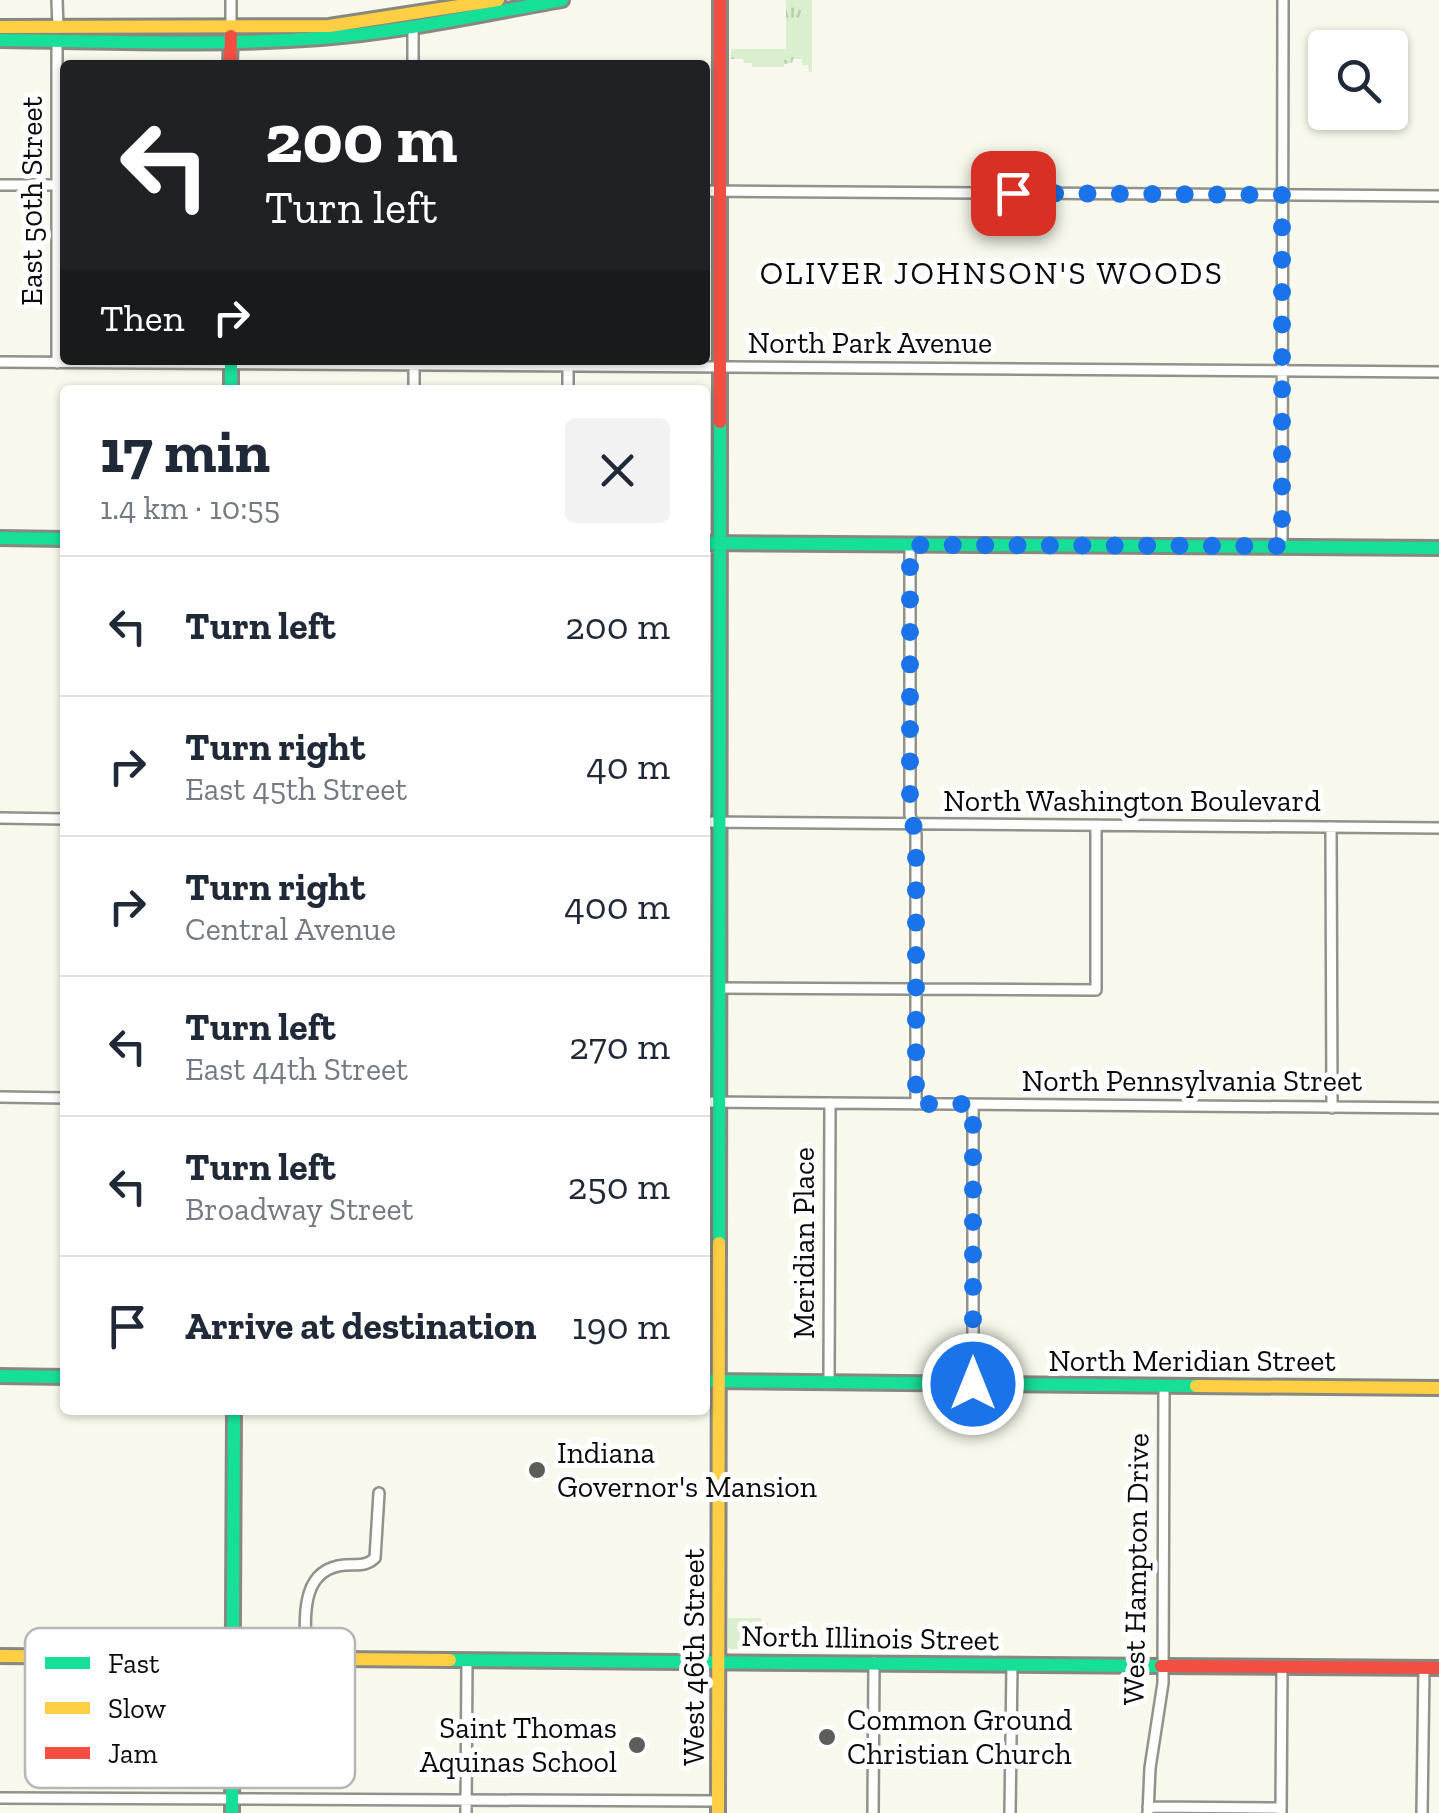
<!DOCTYPE html>
<html lang="en">
<head>
<meta charset="utf-8">
<style>
  :root { --surface:#fff; --page:#f2f2f3; --text:#1f2937; --muted:#747a83; --line:#e0e1e3 }
  body { margin:0; font-family:"Zilla Slab",serif; background:var(--page); color:var(--text); height:100vh; display:flex; flex-direction:column; font-size:38px; white-space:nowrap }
  * { box-sizing:border-box; margin:0 }
  p { font-size:32px; color:var(--muted) }
  .icon { flex:none; width:55px; height:55px; fill:none; stroke:currentColor; stroke-width:2; stroke-linecap:round; stroke-linejoin:round }
  .map { position:relative; flex:1; overflow:hidden }
  .side { position:absolute; left:60px; top:385px; width:650px; height:1030px; display:flex; flex-direction:column; background:var(--surface); border-radius:10px; box-shadow:0 2px 8px #0004 }
  .side>* { flex:none }
  .guide { position:absolute; left:60px; top:60px; width:650px; height:305px; border-radius:10px; box-shadow:0 2px 8px #0004; background:#202124; color:#fff; overflow:hidden }
  .controls { position:absolute; left:1308px; top:30px; display:grid; gap:20px }
  .controls a { display:grid; place-items:center; width:100px; height:100px; border-radius:10px; background:var(--surface); box-shadow:0 2px 8px #0004; font-size:50px }
  .pin { position:absolute; display:grid; place-items:center; width:85px; height:85px; color:#fff; margin:-42px; border-radius:20px; box-shadow:0 5px 15px #0006 }
  .me { position:absolute; width:110px; margin:-55px; rotate:0deg; stroke-linejoin:round; filter:drop-shadow(0 0 8px #0008) }
  .turn { display:flex; align-items:center; gap:35px; height:210px; padding:0 40px; font-size:45px }
  .turn .icon { width:130px; height:130px; stroke-width:2.5 }
  .turn b { display:block; font-size:70px; line-height:85px }
  .then { display:flex; align-items:center; height:95px; padding:0 40px; background:#0003; gap:20px; font-size:38px }
  .round { display:grid; place-items:center; flex:none; width:105px; height:105px; border-radius:10px; background:var(--page) }
  .headline { display:flex; align-items:center; justify-content:space-between; height:170px; padding:0 40px }
  h1 { font-size:60px; font-weight:700; line-height:75px }
  ul { padding:0; list-style:none }
  li { display:flex; align-items:center; gap:30px; height:140px; padding:0 40px; border-top:2px solid var(--line) }
  li div { flex:1 }
  li b { display:block; font-size:38px }
  li em { font-style:normal }
  .map>svg:first-child { display:block }
  .grass { fill:url(#grass-tufts) }
  .park { fill:#d9efcd }
  .lines { fill:none; stroke-linecap:round; stroke-linejoin:round }
  .street-casing { stroke:#91928c; stroke-width:14 }
  .fast-casing { stroke:#888882; stroke-width:18 }
  .slow-casing { stroke:#888882; stroke-width:18 }
  .jam-casing { stroke:#888882; stroke-width:18 }
  .street { stroke:#fefefc; stroke-width:9 }
  .fast { stroke:#16e098; stroke-width:12 }
  .slow { stroke:#ffcf43; stroke-width:12 }
  .jam { stroke:#f24e42; stroke-width:12 }
  .route { stroke:#1a73e8; stroke-width:18; stroke-dasharray:0 32.4 }
  .poi-dot { fill:#5d5e59; stroke:#fff; stroke-width:4 }
  .labels { text-anchor:middle; dominant-baseline:central; stroke-width:10; stroke-linejoin:round; paint-order:stroke }
  .street-label { font-size:30px; fill:#0a0a0a; stroke:#fff }
  .poi-label { font-size:30px; fill:#0a0a0a; stroke:#fff; text-anchor:start }
  .neighbourhood-label { font-size:32px; letter-spacing:2.5px; fill:#0a0a0a; stroke:#fff }
  .key { fill:#fff; stroke:#b6b6b6; stroke-width:2.5 }
  .key-label { font-size:28px; fill:#0a0a0a }
</style>
</head>
<body>
<div class="map">
<svg width="1439" height="1813" viewBox="0 0 1439 1813">
  <defs>
    <pattern id="grass-tufts" width="24" height="20" patternUnits="userSpaceOnUse" patternTransform="scale(2.5)"><rect width="24" height="20" fill="#d9efcd"/><path d="M3 7l-1-3M5 7V3M7 7l1-3M15 17l-1-3M17 17v-4M19 17l1-3" fill="none" stroke="#b9ccaf"/></pattern>
  </defs>
  <rect width="100%" height="100%" fill="#f8f9ec"/>
  <path class="grass" d="M786 0H812V72H809L808 65H802V59H793L792 63 784 64V67H752V63H744L743 59H731V49H786Z"/>
  <path class="park" d="M728 1618H761L762 1623H768L767 1649H730L728 1647Z"/>
  <g class="lines">
    <defs>
      <path id="street" d="M57 0 58 28
        M413 26V65
        M231 28V0
        M57 40V363
        M0 185H65
        M705 191 1439 196
        M0 362 1439 372
        M568 363V390
        M414 390V363
        M910 545V815L916 834V1104
        M1282 546 1283 0
        M0 818 65 819
        M705 822 1439 828
        M1331 827 1332 1108
        M720 988 1096 990V825
        M0 1097 65 1098
        M705 1102 1439 1108
        M973 1105V1384
        M829 1383 830 1103
        M306 1657C306 1623 297 1569 345 1565 358 1564 365 1567 375 1558L379 1493
        M0 1798 718 1801
        M1148 1807 1281 1808
        M466 1813 467 1659
        M873 1813 874 1662
        M1010 1813 1012 1664
        M1148 1813 1150 1768 1163 1683 1164 1386
        M1281 1813 1282 1666
        M1422 1813 1424 1668"/>
      <path id="fast" d="M0 40C107 41 214 46 321 38 402 32 482 14 562 0
        M231 360V390
        M0 538 65 539
        M705 543 1439 548
        M719 1243 720 422
        M0 1376 65 1377
        M705 1381 1196 1386
        M450 1660 1161 1666
        M232 1813 234 1410"/>
      <path id="slow" d="M0 27 329 26 498 0
        M1196 1386 1439 1388
        M0 1656 450 1660
        M718 1813 719 1243"/>
      <path id="jam" d="M230 65 231 36
        M720 422V0
        M1161 1666 1439 1668"/>
    </defs>
    <use href="#street" class="street-casing"/>
    <use href="#fast" class="fast-casing"/>
    <use href="#slow" class="slow-casing"/>
    <use href="#jam" class="jam-casing"/>
    <use href="#street" class="street"/>
    <use href="#fast" class="fast"/>
    <use href="#slow" class="slow"/>
    <use href="#jam" class="jam"/>
  </g>
  <g class="lines">
    <path class="route" d="M973 1384V1104H916V834L910 814V545L1282 546V195L1013 193"/>
  </g>
  <g class="poi-dot">
    <circle cx="537" cy="1470" r="10"/>
    <circle cx="827" cy="1737" r="10"/>
    <circle cx="637" cy="1745" r="10"/>
  </g>
  <g class="labels">
    <g class="street-label">
      <text transform="translate(32 201) rotate(-90)">East 50th Street</text>
      <text x="870" y="343">North Park Avenue</text>
      <text x="1132" y="801">North Washington Boulevard</text>
      <text x="1192" y="1081">North Pennsylvania Street</text>
      <text transform="translate(804 1243) rotate(-90)">Meridian Place</text>
      <text x="1192" y="1361">North Meridian Street</text>
      <text transform="translate(1136 1569) rotate(-89)">West Hampton Drive</text>
      <text transform="translate(870 1638) rotate(1)">North Illinois Street</text>
      <text transform="translate(694 1657) rotate(-90)">West 46th Street</text>
    </g>
    <g class="poi-label">
      <text x="557" y="1453">Indiana<tspan x="557" dy="34">Governor's Mansion</tspan></text>
      <text x="847" y="1720">Common Ground<tspan x="847" dy="34">Christian Church</tspan></text>
      <text x="617" y="1728" text-anchor="end">Saint Thomas<tspan x="617" dy="34">Aquinas School</tspan></text>
    </g>
    <g class="neighbourhood-label">
      <text x="992" y="273">OLIVER JOHNSON'S WOODS</text>
    </g>
  </g>
  <rect x="25" y="1628" width="330" height="160" rx="15" class="key"/>
  <rect x="45" y="1657" width="45" height="12" fill="#16e098"/>
  <rect x="45" y="1702" width="45" height="12" fill="#ffcf43"/>
  <rect x="45" y="1747" width="45" height="12" fill="#f24e42"/>
  <g class="key-label">
    <text x="108" y="1673">Fast</text>
    <text x="108" y="1718">Slow</text>
    <text x="108" y="1763">Jam</text>
  </g>
</svg>
<div class="controls">
<a><svg class="icon" aria-label="search" viewBox="0 0 24 24"><circle cx="10" cy="10" r="6"/><path d="M15 15l6 6"/></svg></a>
</div>
<div class="pin" style="left:1013px;top:193px;background:#d93025"><svg class="icon" aria-label="arrive" viewBox="0 0 24 24"><path d="M6 21V4h12l-3 4 3 4H6"/></svg></div>
<svg class="me" style="left:973px;top:1384px" viewBox="-20 -20 40 40"><circle r="17" fill="#1a73e8" stroke="#fff" stroke-width="3"/><path d="M0-11L8 9 0 5-8 9z" fill="#fff"/></svg>
<div class="guide">
<div class="turn"><svg class="icon" aria-label="left" viewBox="0 0 24 24"><path d="M17 20v-9H6M10 6l-5 5 5 5"/></svg><div><b>200 m</b>Turn left</div></div>
<div class="then">Then<svg class="icon" aria-label="right" viewBox="0 0 24 24"><path d="M7 20v-9h11M14 6l5 5-5 5"/></svg></div>
</div>
<section class="side">
<div class="headline"><div><h1>17 min</h1><p>1.4 km · 10:55</p></div><a class="round"><svg class="icon" aria-label="close" viewBox="0 0 24 24"><path d="M6 6l12 12M18 6L6 18"/></svg></a></div>
<ul>
<li><svg class="icon" aria-label="left" viewBox="0 0 24 24"><path d="M17 20v-9H6M10 6l-5 5 5 5"/></svg><div><b>Turn left</b></div><em>200 m</em></li>
<li><svg class="icon" aria-label="right" viewBox="0 0 24 24"><path d="M7 20v-9h11M14 6l5 5-5 5"/></svg><div><b>Turn right</b><p>East 45th Street</p></div><em>40 m</em></li>
<li><svg class="icon" aria-label="right" viewBox="0 0 24 24"><path d="M7 20v-9h11M14 6l5 5-5 5"/></svg><div><b>Turn right</b><p>Central Avenue</p></div><em>400 m</em></li>
<li><svg class="icon" aria-label="left" viewBox="0 0 24 24"><path d="M17 20v-9H6M10 6l-5 5 5 5"/></svg><div><b>Turn left</b><p>East 44th Street</p></div><em>270 m</em></li>
<li><svg class="icon" aria-label="left" viewBox="0 0 24 24"><path d="M17 20v-9H6M10 6l-5 5 5 5"/></svg><div><b>Turn left</b><p>Broadway Street</p></div><em>250 m</em></li>
<li><svg class="icon" aria-label="arrive" viewBox="0 0 24 24"><path d="M6 21V4h12l-3 4 3 4H6"/></svg><div><b>Arrive at destination</b></div><em>190 m</em></li>
</ul>
</section>
</div>
</body>
</html>
